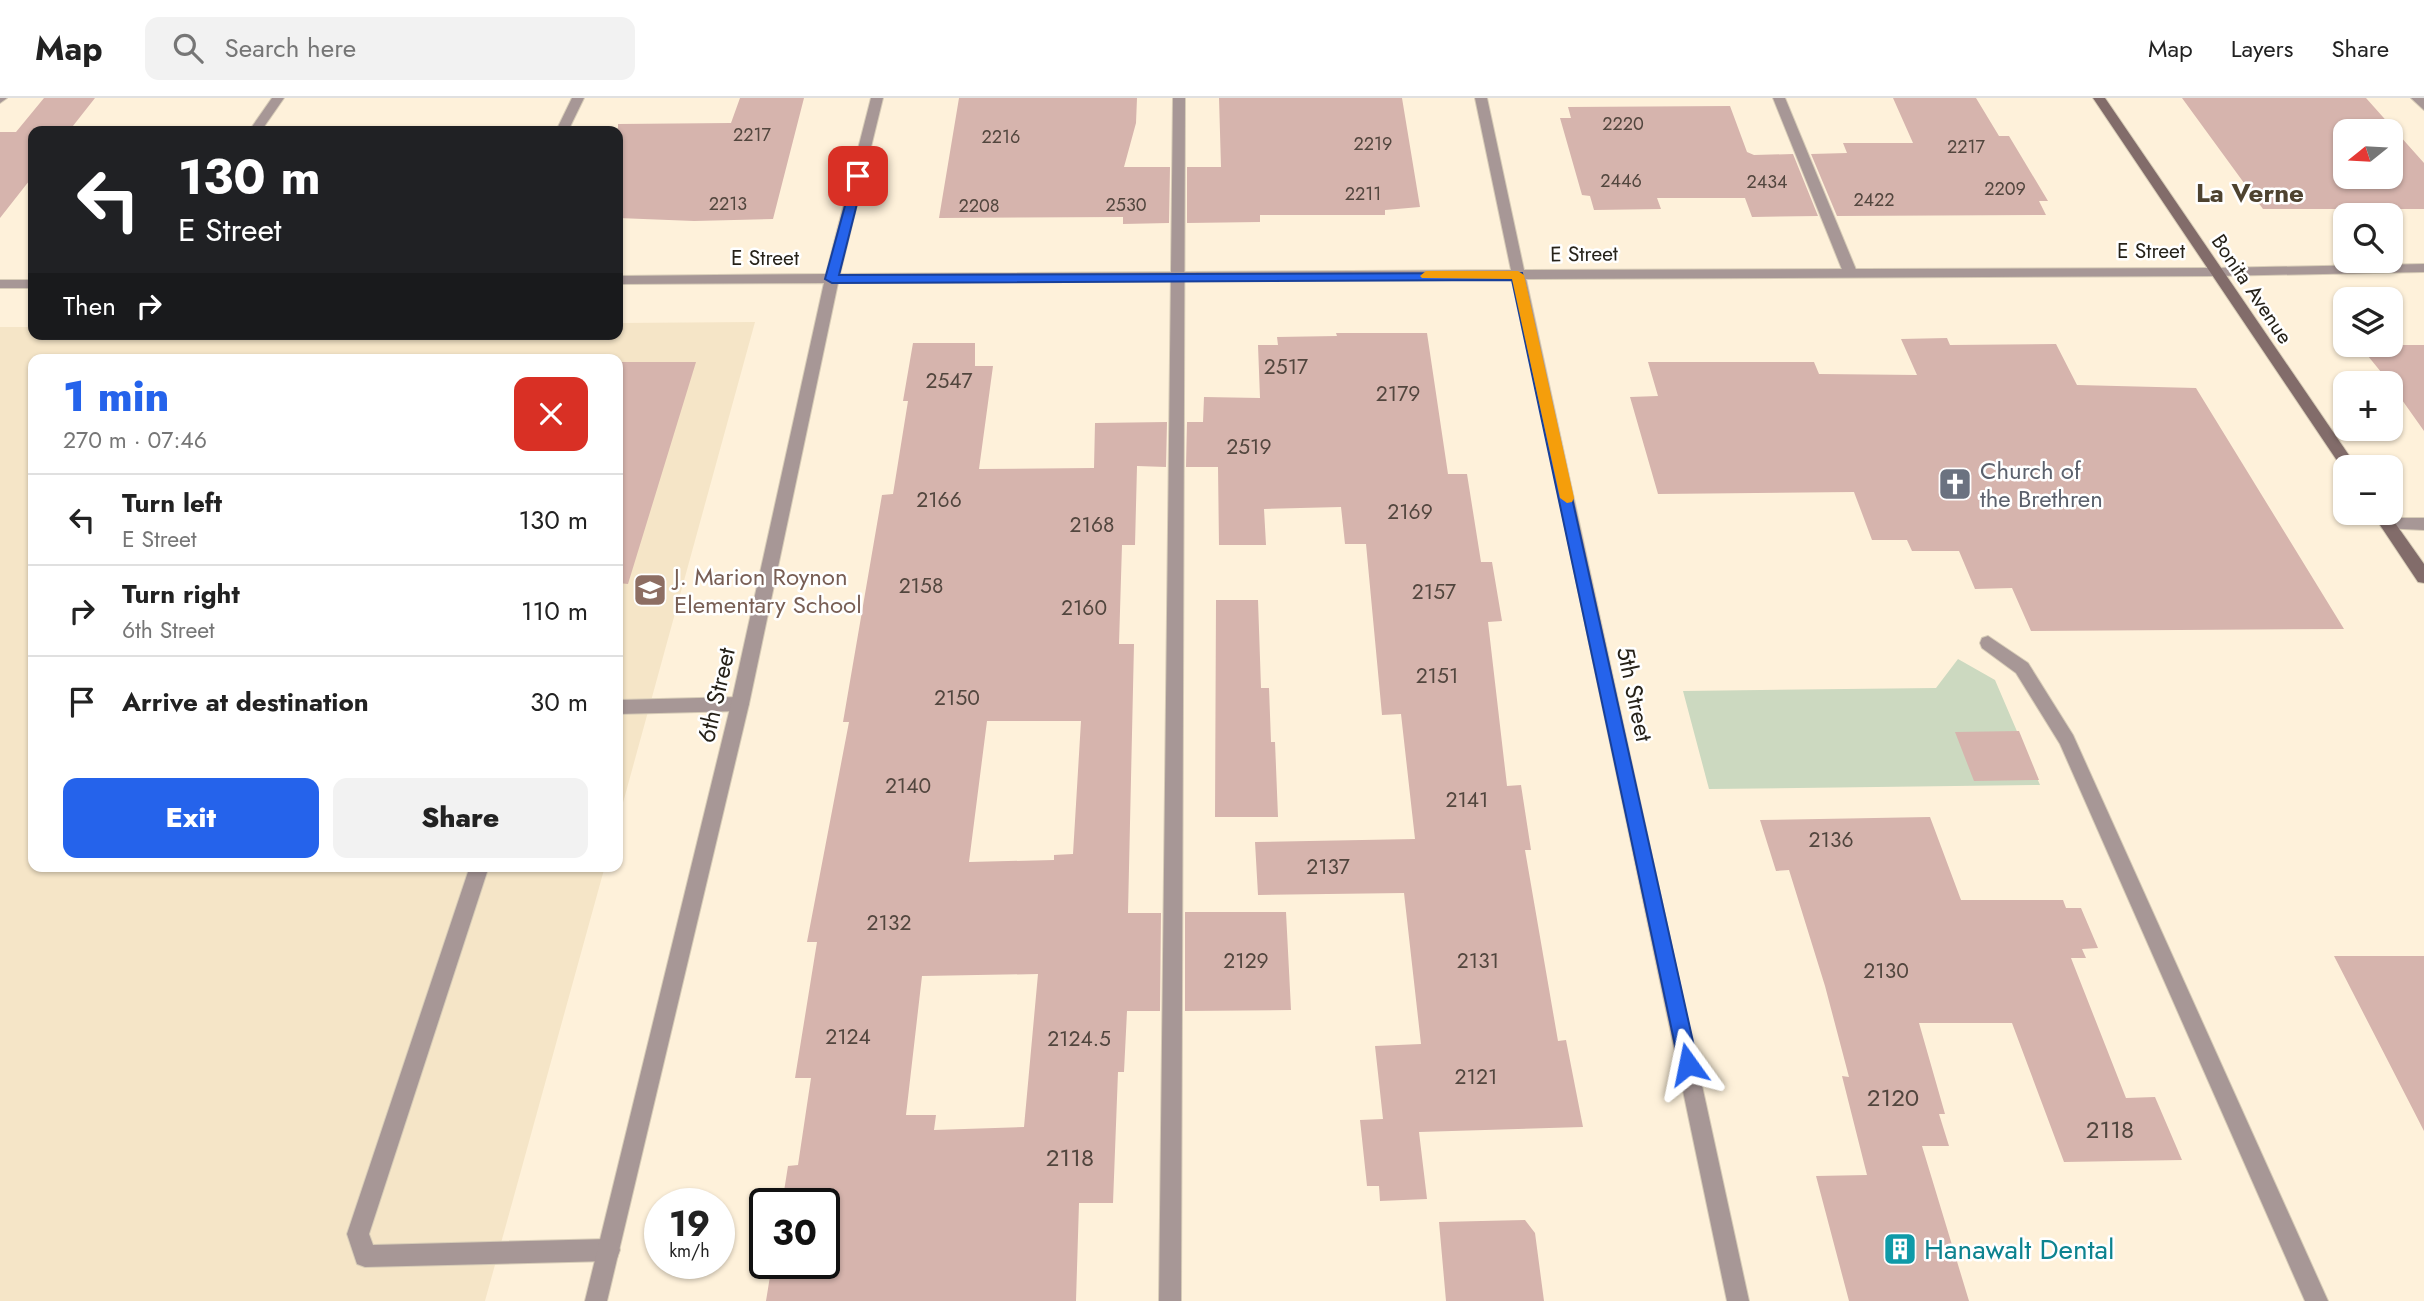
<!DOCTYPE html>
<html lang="en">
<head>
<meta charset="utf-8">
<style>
  :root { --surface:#fff; --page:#f2f2f2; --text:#222; --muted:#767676; --line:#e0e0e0; --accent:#2563eb }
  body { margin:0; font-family:Jost,sans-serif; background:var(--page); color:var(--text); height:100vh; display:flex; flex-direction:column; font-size:26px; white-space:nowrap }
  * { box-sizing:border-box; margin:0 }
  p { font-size:23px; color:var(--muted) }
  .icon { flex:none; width:38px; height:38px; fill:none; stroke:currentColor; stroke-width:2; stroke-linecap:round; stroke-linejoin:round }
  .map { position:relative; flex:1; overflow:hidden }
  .panel { position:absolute; left:28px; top:256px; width:595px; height:518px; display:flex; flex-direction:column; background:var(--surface); border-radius:14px; box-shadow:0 2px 5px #0004 }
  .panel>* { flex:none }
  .top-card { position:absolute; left:28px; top:28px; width:595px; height:214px; border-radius:14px; box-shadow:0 2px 5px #0004; background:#202124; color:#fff; overflow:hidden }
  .needle { width:46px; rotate:252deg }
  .buttons { position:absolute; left:2333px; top:21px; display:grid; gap:14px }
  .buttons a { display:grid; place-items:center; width:70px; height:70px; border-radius:14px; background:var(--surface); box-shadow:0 2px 5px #0004; font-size:35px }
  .speed { position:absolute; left:644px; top:1090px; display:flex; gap:14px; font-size:35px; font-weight:700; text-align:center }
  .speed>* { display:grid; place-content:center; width:91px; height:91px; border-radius:50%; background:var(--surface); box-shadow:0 2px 5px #0004; line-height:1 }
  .speed small { font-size:18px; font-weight:400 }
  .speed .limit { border:4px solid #111; border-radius:10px; background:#fff; color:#111 }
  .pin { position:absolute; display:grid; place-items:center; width:60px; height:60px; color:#fff; margin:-30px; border-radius:14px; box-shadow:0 4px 10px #0006 }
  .me { position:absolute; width:77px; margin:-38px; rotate:348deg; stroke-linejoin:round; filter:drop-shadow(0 0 5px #0008) }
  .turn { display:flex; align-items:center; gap:24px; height:147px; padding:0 35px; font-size:32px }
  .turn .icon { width:91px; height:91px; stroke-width:2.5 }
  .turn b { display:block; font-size:49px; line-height:60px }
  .then { display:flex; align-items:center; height:66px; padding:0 35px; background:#0003; gap:14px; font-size:26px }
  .round { display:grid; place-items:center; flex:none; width:74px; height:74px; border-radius:14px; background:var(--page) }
  .head { display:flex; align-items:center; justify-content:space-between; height:119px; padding:0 35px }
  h1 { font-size:42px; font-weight:800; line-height:52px; color:var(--accent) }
  .cta { display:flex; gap:14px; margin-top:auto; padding:14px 35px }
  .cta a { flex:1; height:80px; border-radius:14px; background:var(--accent); color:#fff; font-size:28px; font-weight:800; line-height:80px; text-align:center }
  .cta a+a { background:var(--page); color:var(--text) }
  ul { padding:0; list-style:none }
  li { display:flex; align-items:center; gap:21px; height:91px; padding:0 35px; border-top:2px solid var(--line) }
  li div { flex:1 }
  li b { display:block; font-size:26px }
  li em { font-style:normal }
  header { display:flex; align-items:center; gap:42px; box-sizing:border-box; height:98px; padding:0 35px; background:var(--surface); border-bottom:2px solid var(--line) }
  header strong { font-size:33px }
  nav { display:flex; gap:38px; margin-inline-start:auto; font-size:24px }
  .search { width:490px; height:63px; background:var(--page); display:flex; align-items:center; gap:18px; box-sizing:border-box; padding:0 24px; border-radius:14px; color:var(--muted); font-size:26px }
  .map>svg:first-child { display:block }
  .built { fill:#f5e5c7 }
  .green { fill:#ccd9c0 }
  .building { fill:#d6b4ad; fill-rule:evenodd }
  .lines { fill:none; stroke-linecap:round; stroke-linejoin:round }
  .lane-casing { stroke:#d7ccb7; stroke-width:2 }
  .street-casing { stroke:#d7ccb7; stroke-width:2 }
  .secondary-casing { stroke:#d7ccb7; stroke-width:2 }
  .lane { fill:#a79796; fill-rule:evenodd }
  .street { fill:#a79796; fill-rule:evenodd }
  .secondary { fill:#826c6a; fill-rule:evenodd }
  .route { fill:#2563eb; stroke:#184099; stroke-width:2 }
  .slow { fill:#f59e0b }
  .labels { text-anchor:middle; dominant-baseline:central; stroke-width:5; stroke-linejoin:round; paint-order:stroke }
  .far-number-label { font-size:18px; fill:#52463e }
  .far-street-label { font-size:21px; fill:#262219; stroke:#fff }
  .number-label { font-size:21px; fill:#52463e }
  .worship-label { font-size:24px; fill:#5b616d; stroke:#fff; text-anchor:start }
  .education-label { font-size:24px; fill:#785e54; stroke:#fff; text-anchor:start }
  .street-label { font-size:24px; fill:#262219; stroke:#fff }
  .near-number-label { font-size:24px; fill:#52463e }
  .far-district-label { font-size:26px; font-weight:bold; fill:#4e4330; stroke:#fff }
  .near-culture-label { font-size:28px; fill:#0d838f; stroke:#fff; text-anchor:start }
</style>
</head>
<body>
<header>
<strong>Map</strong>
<div class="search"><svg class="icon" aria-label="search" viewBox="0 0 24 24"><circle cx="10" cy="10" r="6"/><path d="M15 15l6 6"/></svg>Search here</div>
<nav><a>Map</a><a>Layers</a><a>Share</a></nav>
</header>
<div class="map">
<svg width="2424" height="1203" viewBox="0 0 2424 1203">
  <rect width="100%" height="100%" fill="#fef1da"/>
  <path class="built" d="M755 224 618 723V261H33V768H605L485 1203H0V229H33V236H618V225Z"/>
  <path class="green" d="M1958 561 1995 582 2040 687 1709 691 1683 593 1936 590Z"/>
  <path class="building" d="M44 0H95L69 33H33V78L0 120V34H16Z
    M740 0H804L773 121 694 123 618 120V26L731 25Z
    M959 0H1137L1136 25 1124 69H1170L1169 125 1123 126V119L939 120Z
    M1219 0H1402L1420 109 1385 112V117H1260V124L1187 125V69H1221Z
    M1893 0H1976L1999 38H2009L2048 103H2039L2046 117 1837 118 1811 56 1847 55 1843 45H1913Z
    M2182 0H2366L2424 65V111H2263ZM2345 33H2390V79H2345Z
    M1730 8 1747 54 1754 57 1793 56 1818 118 1752 119 1745 100H1657L1661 111 1594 112 1590 98 1582 97 1560 20H1571L1568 9Z
    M1336 235H1427L1448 376H1467L1481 464H1492L1502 523 1488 524 1507 688 1521 687 1531 752H1525L1558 943 1566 942 1583 1029 1419 1034 1427 1101 1380 1103 1379 1088H1367L1360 1022 1383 1021 1375 948 1421 946 1404 795 1258 797 1255 744 1415 741 1401 616 1382 617 1366 446H1345L1341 409 1264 411 1266 447H1219L1218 369H1186L1187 324H1203L1204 299 1260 300 1258 247H1278L1277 239 1337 238Z
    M1947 240 1950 247 2056 246 2077 287 2196 290 2344 531 2031 533 2012 490 1975 491 1959 453H1912L1907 442H1872L1854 394 1658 396 1630 299 1658 298 1648 264H1814L1819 276 1917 277 1901 241Z
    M913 245H975V268H993L979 371 1094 370 1095 325 1167 324 1166 369 1137 368 1135 447H1122L1119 546H1134L1128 815H1161L1160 913H1127L1124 974H1118L1113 1105H1079L1076 1203H766L772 1166H824V1106H782L788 1068 798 1067 811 980H795L817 844H807L849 624H843L882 397 893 396 908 303H903ZM987 623H1081L1073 756 1054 757V762L969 764ZM1038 876 1024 1029 934 1032 936 1017H906L922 878Z
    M2359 247H2424V333L2390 285Z
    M618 264H696L628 486 618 485Z
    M1216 502H1258L1261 590H1269L1271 644H1275L1278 719H1215Z
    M2019 633 2039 682 1974 683 1955 634Z
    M1930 719 1961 802H2063L2066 810H2081L2098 850 2082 851 2086 860H2071L2126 1000 2155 999 2182 1062 2064 1064 2012 925H1919L1945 1016H1939L1949 1048H1922L1969 1203H1849L1816 1078 1867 1077 1842 978 1849 979 1825 888 1789 772 1776 773 1760 722Z
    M1185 814H1286L1291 912 1185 913Z
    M2334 858H2424V1033Z
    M1525 1122 1535 1135 1544 1203H1446L1439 1124Z"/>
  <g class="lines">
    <defs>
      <path id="lane" d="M0 0H7L0 5Z
        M572 0H584L568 33H556Z
        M1173 0H1185L1181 1203H1159Z
        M1773 0H1785L1857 174 1855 177 1850 178 1843 174Z
        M2411 0H2424V12Z
        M2388 420H2424V432L2382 430 2380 426Z
        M1988 538 2028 565 2073 637 2328 1203H2305L2060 646 2016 575 1982 550 1980 545 1982 540Z
        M740 599 746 601 749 606 746 611 740 613 618 616V602Z
        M470 768H489L369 1136 373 1147 609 1141 617 1144 620 1152 617 1160 609 1163 365 1169 357 1166 347 1136Z"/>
      <path id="street" d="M272 0H284L261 33H249Z
        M871 0H883L840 176 1511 172 1475 0H1487L1524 172 2215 170 2424 166V174L2215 178 1526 181 1749 1203H1727L1513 181 838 185 749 606 607 1203H585L731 606 824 185 618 186V178L826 176Z
        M0 182H33V190H0Z"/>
      <path id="secondary" d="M2093 0H2105L2357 369H2345L2344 373Z
        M2372 415H2388L2424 466V485L2418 484Z"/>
    </defs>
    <use href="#lane" class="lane-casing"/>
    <use href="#street" class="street-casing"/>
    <use href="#secondary" class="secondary-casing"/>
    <use href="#lane" class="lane"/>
    <use href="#street" class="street"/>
    <use href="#secondary" class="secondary"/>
  </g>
  <path class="route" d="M854 75 864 78 839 177 1522 175 1698 966 1695 972 1688 975 1681 972 1679 966 1512 182 832 185 825 181Z"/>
  <path class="slow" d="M1426 173H1518L1524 177 1574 400 1572 404 1567 405 1560 400 1512 181 1422 180 1420 178Z"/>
  <defs>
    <symbol id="church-square" viewBox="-11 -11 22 22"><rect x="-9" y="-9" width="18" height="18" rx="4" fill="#6b7280" stroke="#fff"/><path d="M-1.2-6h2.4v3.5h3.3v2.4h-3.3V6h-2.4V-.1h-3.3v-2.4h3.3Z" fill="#fff"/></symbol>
    <symbol id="school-square" viewBox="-11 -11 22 22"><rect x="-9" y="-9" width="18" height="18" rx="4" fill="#8d6e63" stroke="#fff"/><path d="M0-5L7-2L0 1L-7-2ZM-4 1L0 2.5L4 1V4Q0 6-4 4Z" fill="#fff"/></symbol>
    <symbol id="building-square" viewBox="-11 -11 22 22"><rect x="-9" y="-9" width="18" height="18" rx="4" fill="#0f9aa8" stroke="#fff"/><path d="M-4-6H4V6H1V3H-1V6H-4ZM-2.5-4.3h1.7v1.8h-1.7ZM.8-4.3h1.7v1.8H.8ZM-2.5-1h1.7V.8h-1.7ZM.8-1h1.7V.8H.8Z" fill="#fff"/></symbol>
  </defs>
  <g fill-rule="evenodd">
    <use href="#church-square" x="1936" y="367" width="38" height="38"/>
    <use href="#school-square" x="631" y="473" width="38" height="38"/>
    <use href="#building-square" x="1881" y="1132" width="38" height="38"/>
  </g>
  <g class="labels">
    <g class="far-number-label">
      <text x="1623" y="26">2220</text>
      <text x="752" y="37">2217</text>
      <text x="1001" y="39">2216</text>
      <text x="1373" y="46">2219</text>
      <text x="1966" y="49">2217</text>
      <text x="1621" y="83">2446</text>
      <text x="1767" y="84">2434</text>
      <text x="2005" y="91">2209</text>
      <text x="1363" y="96">2211</text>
      <text x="1874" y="102">2422</text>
      <text x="728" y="106">2213</text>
      <text x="1126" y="107">2530</text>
      <text x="979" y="108">2208</text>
    </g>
    <g class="far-street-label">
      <text x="2151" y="153">E Street</text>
      <text transform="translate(1584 156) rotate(-1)">E Street</text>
      <text x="765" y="160">E Street</text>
      <text transform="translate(2252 191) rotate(56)">Bonita Avenue</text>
    </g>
    <g class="number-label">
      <text x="1286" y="269">2517</text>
      <text x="949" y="283">2547</text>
      <text x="1398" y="296">2179</text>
      <text x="1249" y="349">2519</text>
      <text x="939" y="402">2166</text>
      <text x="1410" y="414">2169</text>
      <text x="1092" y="427">2168</text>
      <text x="921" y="488">2158</text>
      <text x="1434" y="494">2157</text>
      <text x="1084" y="510">2160</text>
      <text x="1437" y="578">2151</text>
      <text x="957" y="600">2150</text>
      <text x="908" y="688">2140</text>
      <text x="1467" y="702">2141</text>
      <text x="1831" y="742">2136</text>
      <text x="1328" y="769">2137</text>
      <text x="889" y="825">2132</text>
      <text x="1246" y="863">2129</text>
      <text x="1478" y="863">2131</text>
      <text x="1886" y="873">2130</text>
      <text x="848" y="939">2124</text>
      <text x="1079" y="941">2124.5</text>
      <text x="1476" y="979">2121</text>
    </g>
    <g class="worship-label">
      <text x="1980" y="372">Church of<tspan x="1980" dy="28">the Brethren</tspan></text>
    </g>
    <g class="education-label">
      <text x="674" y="478">J. Marion Roynon<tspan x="674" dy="28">Elementary School</tspan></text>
    </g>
    <g class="street-label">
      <text transform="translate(1635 596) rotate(78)">5th Street</text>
      <text transform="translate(716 597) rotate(-77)">6th Street</text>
    </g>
    <g class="near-number-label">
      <text x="1893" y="999">2120</text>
      <text x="2110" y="1031">2118</text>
      <text x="1070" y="1059">2118</text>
    </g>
    <g class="far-district-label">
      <text x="2250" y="95">La Verne</text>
    </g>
    <g class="near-culture-label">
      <text x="1924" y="1151">Hanawalt Dental</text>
    </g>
  </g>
</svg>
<div class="buttons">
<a><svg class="needle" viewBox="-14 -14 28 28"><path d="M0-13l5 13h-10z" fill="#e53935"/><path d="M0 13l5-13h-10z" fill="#767676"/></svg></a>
<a><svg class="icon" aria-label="search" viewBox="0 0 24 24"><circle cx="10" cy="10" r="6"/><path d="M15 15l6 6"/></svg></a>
<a><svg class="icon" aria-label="layers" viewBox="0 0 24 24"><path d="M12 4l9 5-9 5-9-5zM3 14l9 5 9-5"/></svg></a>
<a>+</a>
<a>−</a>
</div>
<div class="speed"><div>19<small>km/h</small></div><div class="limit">30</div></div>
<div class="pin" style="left:858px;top:78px;background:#d93025"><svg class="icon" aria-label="arrive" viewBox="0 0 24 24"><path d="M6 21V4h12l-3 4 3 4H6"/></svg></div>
<svg class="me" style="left:1688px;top:966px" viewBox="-20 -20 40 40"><path d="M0-17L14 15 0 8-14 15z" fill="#2563eb" stroke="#fff" stroke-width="4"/></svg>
<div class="top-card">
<div class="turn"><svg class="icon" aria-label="left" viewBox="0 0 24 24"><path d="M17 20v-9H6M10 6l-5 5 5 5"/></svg><div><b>130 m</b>E Street</div></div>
<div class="then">Then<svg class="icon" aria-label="right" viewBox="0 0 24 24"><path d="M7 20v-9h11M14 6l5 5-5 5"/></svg></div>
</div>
<section class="panel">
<div class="head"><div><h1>1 min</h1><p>270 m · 07:46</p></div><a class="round" style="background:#d93025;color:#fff"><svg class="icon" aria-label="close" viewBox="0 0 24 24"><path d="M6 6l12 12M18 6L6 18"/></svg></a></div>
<ul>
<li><svg class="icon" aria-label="left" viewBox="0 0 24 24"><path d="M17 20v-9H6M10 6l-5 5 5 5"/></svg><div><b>Turn left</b><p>E Street</p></div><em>130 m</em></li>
<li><svg class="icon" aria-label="right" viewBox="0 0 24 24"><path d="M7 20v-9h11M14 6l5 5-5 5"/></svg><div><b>Turn right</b><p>6th Street</p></div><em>110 m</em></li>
<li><svg class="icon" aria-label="arrive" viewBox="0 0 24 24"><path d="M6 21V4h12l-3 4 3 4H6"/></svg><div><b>Arrive at destination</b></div><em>30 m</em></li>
</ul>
<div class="cta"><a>Exit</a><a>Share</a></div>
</section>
</div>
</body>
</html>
